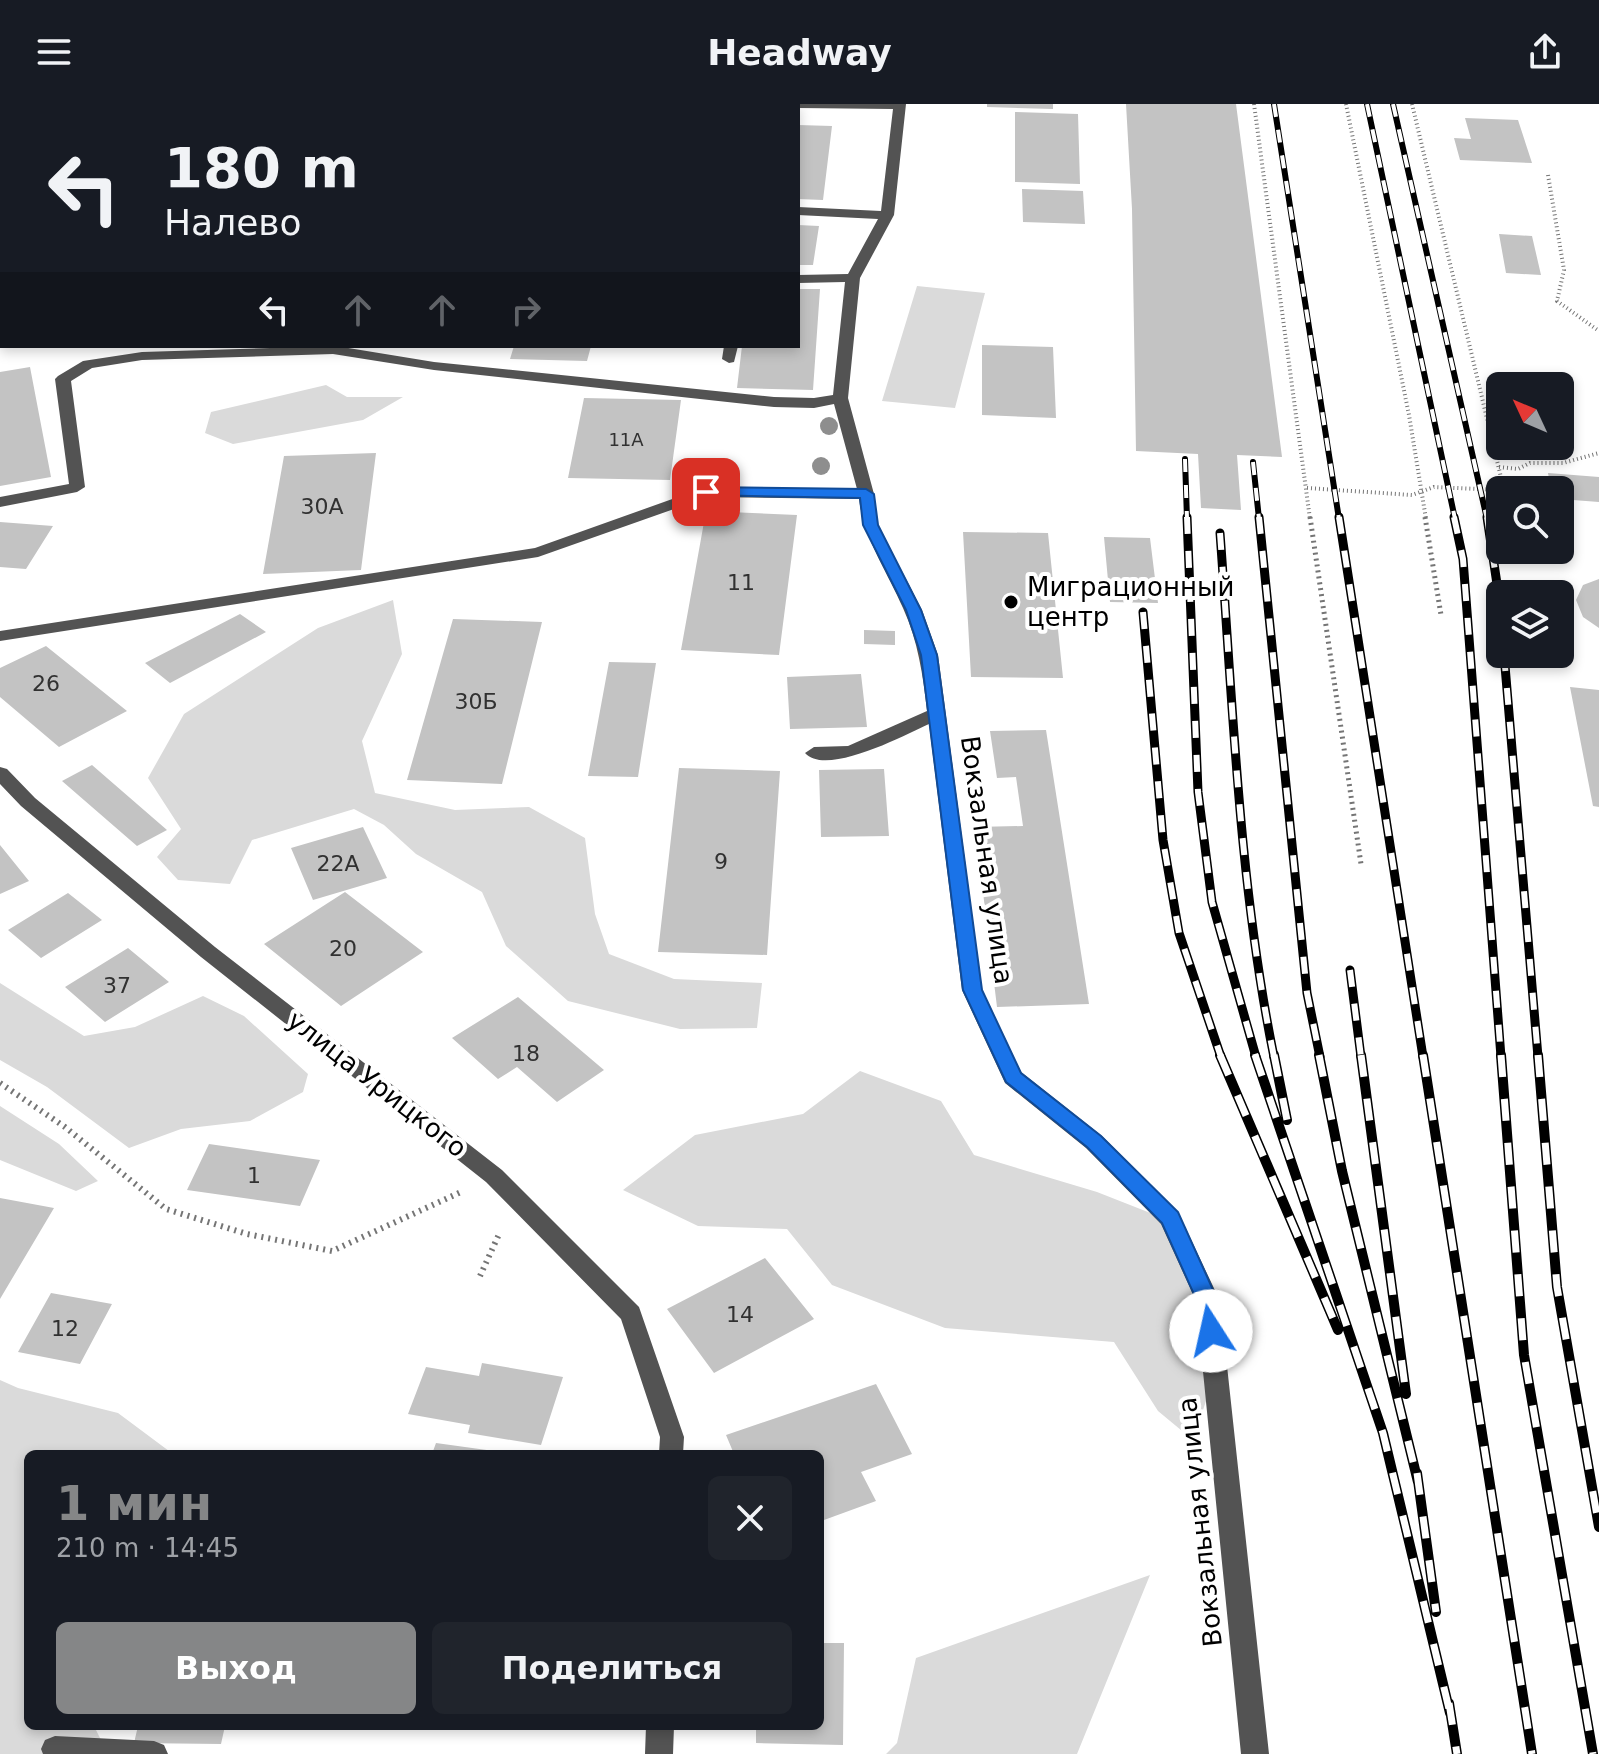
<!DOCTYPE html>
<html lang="ru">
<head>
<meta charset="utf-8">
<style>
  :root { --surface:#171b24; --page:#20242c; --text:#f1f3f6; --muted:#9ea1a6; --accent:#858687 }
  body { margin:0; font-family:"DejaVu Sans",sans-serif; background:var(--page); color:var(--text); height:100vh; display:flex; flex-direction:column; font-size:30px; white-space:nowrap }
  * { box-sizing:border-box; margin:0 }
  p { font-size:26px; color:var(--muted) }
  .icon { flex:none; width:44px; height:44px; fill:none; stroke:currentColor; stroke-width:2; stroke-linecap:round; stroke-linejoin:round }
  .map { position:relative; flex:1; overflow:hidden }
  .side { position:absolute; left:24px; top:1346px; width:800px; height:280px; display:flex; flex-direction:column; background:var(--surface); border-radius:12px; box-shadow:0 4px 12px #0003 }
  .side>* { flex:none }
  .top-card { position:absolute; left:0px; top:0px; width:800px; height:244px; box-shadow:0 4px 12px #0003; background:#171b24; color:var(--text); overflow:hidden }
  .needle { width:52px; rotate:314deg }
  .buttons { position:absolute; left:1486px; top:268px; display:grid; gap:16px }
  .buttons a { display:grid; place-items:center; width:88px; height:88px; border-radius:12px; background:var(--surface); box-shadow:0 4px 12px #0003; font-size:40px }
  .pin { position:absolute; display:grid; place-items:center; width:68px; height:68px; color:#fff; margin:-34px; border-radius:16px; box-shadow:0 4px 12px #0006 }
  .me { position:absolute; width:88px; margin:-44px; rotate:350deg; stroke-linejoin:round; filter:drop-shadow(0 0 6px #0008) }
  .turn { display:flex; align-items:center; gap:28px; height:168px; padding:0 32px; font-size:36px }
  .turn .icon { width:104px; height:104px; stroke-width:2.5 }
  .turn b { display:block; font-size:56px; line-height:68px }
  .lanes { display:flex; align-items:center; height:76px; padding:0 32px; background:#0003; justify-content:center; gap:40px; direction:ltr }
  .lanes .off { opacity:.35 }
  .round { display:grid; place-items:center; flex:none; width:84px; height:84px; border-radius:12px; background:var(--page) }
  .overview { display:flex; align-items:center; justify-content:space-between; height:136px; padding:0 32px }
  h1 { font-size:48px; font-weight:700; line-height:60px; color:var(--accent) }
  .cta { display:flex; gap:16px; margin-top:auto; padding:16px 32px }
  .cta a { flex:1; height:92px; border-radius:12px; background:var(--accent); color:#fff; font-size:32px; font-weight:700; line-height:92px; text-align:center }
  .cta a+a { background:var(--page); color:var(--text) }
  header { display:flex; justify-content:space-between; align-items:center; height:104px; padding:0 32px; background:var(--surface); font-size:36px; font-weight:700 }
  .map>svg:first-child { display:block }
  .green { fill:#dadada }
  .building { fill:#c3c3c3 }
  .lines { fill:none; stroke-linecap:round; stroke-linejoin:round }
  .path-far2 { stroke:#757575; stroke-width:4; stroke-dasharray:1 3; stroke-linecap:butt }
  .path-far1 { stroke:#757575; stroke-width:5; stroke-dasharray:2 4; stroke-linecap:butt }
  .path { stroke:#757575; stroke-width:6; stroke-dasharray:2 5; stroke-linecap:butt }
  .minor { fill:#535353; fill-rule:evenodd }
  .rail-far2-casing { stroke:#000; stroke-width:6 }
  .rail-far1-casing { stroke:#000; stroke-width:9 }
  .rail-casing { stroke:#000; stroke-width:10 }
  .rail-far2 { stroke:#fff; stroke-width:4; stroke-dasharray:13; stroke-linecap:butt }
  .rail-far1 { stroke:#fff; stroke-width:6; stroke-dasharray:17; stroke-linecap:butt }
  .rail { stroke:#fff; stroke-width:7; stroke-dasharray:22; stroke-linecap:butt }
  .tree { fill:#8e8e8e }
  .route { fill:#1a73e8; stroke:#114b97; stroke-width:2 }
  .poi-dot { fill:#000; stroke:#fff; stroke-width:3 }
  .labels { text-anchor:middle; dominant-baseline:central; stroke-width:8; stroke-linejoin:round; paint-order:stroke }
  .far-number-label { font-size:18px; fill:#313131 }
  .number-label { font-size:22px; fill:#313131 }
  .poi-label { font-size:26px; fill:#000; stroke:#fff; text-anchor:start }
  .street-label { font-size:26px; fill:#000; stroke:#fff }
</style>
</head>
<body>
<header><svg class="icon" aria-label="menu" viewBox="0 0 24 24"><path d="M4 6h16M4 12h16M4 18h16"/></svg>Headway<svg class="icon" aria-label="share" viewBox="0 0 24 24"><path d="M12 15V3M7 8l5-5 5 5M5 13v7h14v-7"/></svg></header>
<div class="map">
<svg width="1599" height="1650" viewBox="0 0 1599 1650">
  <rect width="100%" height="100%" fill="#fff"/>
  <path class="green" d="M917 182 985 189 955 304 882 297Z
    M326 281 347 293H403L363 316 233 340 205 329 211 308Z
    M393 496 402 550 362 637 375 689 455 706 529 703 585 734 595 810 609 850 674 875 762 879 757 924 680 925 568 897 506 842 482 788 416 750 384 721 354 705 252 736 230 780 178 776 157 753 181 725 148 674 184 610 318 524Z
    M0 879 84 932 135 923 203 892 244 912 308 970 303 988 250 1017 181 1025 129 1044 47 983 0 956Z
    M860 967 941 997 974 1051 1097 1088 1186 1123 1217 1264 1193 1336 1158 1307 1114 1238 945 1224 832 1181 787 1125 698 1122 623 1086 695 1031 803 1010Z
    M0 1002 59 1040 98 1077 76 1087 0 1056Z
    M0 1276 18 1284 118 1309 173 1350H28V1622H94L108 1650H0Z
    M1150 1471 1077 1650H886L897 1639 916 1554Z"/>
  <path class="building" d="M987 0H1053V5L987 3Z
    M1126 0H1236L1282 353 1237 351 1241 406 1201 404 1198 350 1136 347 1132 105Z
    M1015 8 1078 10 1080 80 1015 78Z
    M1465 14 1518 16 1532 59 1460 56 1454 34 1471 35Z
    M798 21 832 22 823 96 798 95Z
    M1022 85 1083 87 1085 120 1023 118Z
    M798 121 819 122 813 161H798Z
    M1499 130 1532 132 1541 171 1506 169Z
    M798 185H820L813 286 737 284 742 242H798Z
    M982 241 1053 243 1056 314 982 311Z
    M514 242H591L587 257 510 255Z
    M30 263 51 373 0 382V268Z
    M584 294 681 296 670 376 568 374Z
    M376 349 361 466 263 470 284 352Z
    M1548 369 1599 373V398L1560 395V386H1551Z
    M706 407 797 411 779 551 681 546Z
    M0 418 53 422 26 465 0 463Z
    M963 428 1048 429 1063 574 971 573Z
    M1104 433 1150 434 1158 499 1110 498Z
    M1599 475V524L1583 513 1576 496 1583 481Z
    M240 510 266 528 170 579 145 559Z
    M453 515 542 518 502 680 407 676Z
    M864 526 895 527V541L864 540Z
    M46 542 127 607 59 643 0 593V564Z
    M609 558 656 559 638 673 588 672Z
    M861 570 867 623 790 625 787 573Z
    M1570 583 1599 586V703L1593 702Z
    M1046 626 1089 900 997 903 975 723 1023 722 1016 673 997 674 990 627Z
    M92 661 167 726 137 742 62 677Z
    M679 664 780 667 767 851 658 848Z
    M884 665 889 732 821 733 819 666Z
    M363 723 387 774 313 796 291 744Z
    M0 741 29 777 0 790Z
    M345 788 423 848 341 902 264 840Z
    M68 789 102 816 41 854 8 826Z
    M128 844 169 878 105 918 65 883Z
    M518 893 604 966 557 998 517 963 498 975 452 934Z
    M209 1040 320 1056 300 1102 187 1086Z
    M0 1094 54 1104 0 1195Z
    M765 1154 814 1215 714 1269 667 1205Z
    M51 1189 112 1200 80 1260 18 1248Z
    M482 1259 563 1273 541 1341 468 1329 470 1321 408 1310 426 1263 479 1272Z
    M876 1280 912 1350 861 1368 876 1397 824 1416 820 1408V1350H734L726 1331Z
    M436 1339 501 1348V1350H432Z
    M820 1539H844L843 1641 756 1639V1622H820Z
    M138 1622H225L221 1640 134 1639Z"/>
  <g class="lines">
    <path class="path-far2" d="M1254 0 1310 415
      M1346 0 1409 311 1426 415
      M1412 0 1504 386
      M92 2 97 0
      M1548 71 1564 166 1557 197 1599 227
      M1499 363 1518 365 1530 359H1563L1599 349
      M1307 384 1412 391 1434 383 1500 386"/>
    <path class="path-far1" d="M1310 413 1361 760
      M1425 413 1441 511"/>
    <path class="path" d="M0 979 65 1023 166 1105 247 1130 332 1147 461 1088
      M480 1172 500 1128"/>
    <path class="minor" d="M780 0H906L894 111 860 174 848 294 874 390 878 421 922 506 938 551 982 886 1021 968 1102 1032 1178 1108 1220 1197 1269 1650H1241L1196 1197 1161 1120 1086 1044 1005 979 962 886 929 620C905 631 826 673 805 649L814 643 848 642 927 607C923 571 918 537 903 504 887 467 864 435 859 395L708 393 538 453 0 537V527L535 444 706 383 857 385 834 300 814 304 774 303 434 266 333 250 142 256 92 264 71 277 85 383 77 388 0 403V393L69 380 55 275 58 272 83 257 142 248 336 242 434 258 774 293 814 294 833 291 845 178 798 179V171L848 170 878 115 798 111V103L881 107 893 5 798 4Z
      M0 116H2V124H0Z
      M0 134H2L0 143Z
      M724 242H738L734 258 729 259 722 255Z
      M0 663 7 665 35 694 215 843 502 1066 639 1203 684 1333 683 1350H659L660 1333 621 1215 486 1078 201 853 21 702 0 680Z
      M646 1622H674L673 1650H645Z
      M55 1632 154 1637 164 1641 168 1650H43L41 1645 45 1636Z"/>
    <defs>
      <path id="rail-far2" d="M1274 0 1339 415
        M1367 0 1455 415
        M1393 0 1487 415
        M1185 355 1187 415
        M1253 358 1259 415"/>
      <path id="rail-far1" d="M1187 413 1198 688 1212 798 1256 953
        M1259 413 1307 889 1320 953
        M1339 413 1423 953
        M1454 413 1463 455 1501 953
        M1487 413 1500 500
        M1220 429C1233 603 1239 781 1274 953
        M1143 508 1163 736 1179 829 1221 953
        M1504 550 1538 953
        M1350 866 1361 953"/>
      <path id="rail" d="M1220 951 1338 1226
        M1255 951 1383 1329 1450 1609
        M1274 951 1287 1016
        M1319 951 1342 1067 1418 1378
        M1361 951 1406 1290
        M1423 951 1532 1650
        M1501 951 1524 1251 1593 1650
        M1538 951 1557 1183 1599 1423
        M1417 1369 1436 1508
        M1449 1599 1457 1650"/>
    </defs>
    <use href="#rail-far2" class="rail-far2-casing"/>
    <use href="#rail-far1" class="rail-far1-casing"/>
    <use href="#rail" class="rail-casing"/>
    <use href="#rail-far2" class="rail-far2"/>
    <use href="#rail-far1" class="rail-far1"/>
    <use href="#rail" class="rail"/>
  </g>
  <g class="tree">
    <circle cx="829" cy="322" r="9"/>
    <circle cx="821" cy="362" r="9"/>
  </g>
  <path class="route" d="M706 383 866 385 874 390 878 421 921 506 937 551 982 886 1021 969 1101 1032 1178 1108 1218 1197 1222 1227 1218 1233 1211 1236 1203 1233 1197 1197 1162 1119 1087 1043 1006 978 963 886 921 551 906 506 863 421 860 394 701 391V385Z"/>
  <circle class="poi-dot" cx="1011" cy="498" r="8"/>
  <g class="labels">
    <g class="far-number-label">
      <text x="626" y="335">11А</text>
    </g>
    <g class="number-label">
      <text x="322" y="402">30А</text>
      <text x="741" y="478">11</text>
      <text x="46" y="579">26</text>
      <text x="476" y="597">30Б</text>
      <text x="721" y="757">9</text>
      <text x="338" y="759">22А</text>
      <text x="343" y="844">20</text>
      <text x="117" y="881">37</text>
      <text x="526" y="949">18</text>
      <text x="254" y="1071">1</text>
      <text x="740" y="1210">14</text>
      <text x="65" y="1224">12</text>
    </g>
    <g class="poi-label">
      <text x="1027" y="483">Миграционный<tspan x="1027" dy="30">центр</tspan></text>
    </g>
    <g class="street-label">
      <text transform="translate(987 756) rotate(82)">Вокзальная улица</text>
      <text transform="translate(377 980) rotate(38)">улица Урицкого</text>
      <text transform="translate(1200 1418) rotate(-96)">Вокзальная улица</text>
    </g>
  </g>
</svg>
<div class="buttons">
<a><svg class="needle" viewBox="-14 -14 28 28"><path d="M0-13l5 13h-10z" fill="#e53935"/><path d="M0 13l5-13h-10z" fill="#9ea1a6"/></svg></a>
<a><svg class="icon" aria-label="search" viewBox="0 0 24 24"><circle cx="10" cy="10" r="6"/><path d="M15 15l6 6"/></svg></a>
<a><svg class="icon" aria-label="layers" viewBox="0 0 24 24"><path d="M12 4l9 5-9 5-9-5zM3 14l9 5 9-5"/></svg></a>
</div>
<div class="pin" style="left:706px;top:388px;background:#d93025"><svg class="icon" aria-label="arrive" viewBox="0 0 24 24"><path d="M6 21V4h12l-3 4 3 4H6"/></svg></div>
<svg class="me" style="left:1211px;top:1227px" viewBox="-20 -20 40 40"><circle r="19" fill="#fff"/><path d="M0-13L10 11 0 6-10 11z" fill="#1a73e8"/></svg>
<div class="top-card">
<div class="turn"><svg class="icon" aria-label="left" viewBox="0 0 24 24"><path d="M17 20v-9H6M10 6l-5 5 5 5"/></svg><div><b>180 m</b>Налево</div></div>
<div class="lanes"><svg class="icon" aria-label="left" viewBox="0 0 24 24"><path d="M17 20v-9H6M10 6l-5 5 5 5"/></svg><svg class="icon off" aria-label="ahead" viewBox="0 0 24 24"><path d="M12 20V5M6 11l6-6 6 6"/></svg><svg class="icon off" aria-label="ahead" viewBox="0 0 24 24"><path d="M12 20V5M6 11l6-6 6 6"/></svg><svg class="icon off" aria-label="right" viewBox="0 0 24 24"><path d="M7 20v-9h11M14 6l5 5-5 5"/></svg></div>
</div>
<section class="side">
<div class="overview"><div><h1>1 мин</h1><p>210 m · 14:45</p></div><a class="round"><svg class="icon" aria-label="close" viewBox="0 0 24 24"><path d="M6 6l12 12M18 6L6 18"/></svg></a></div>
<div class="cta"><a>Выход</a><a>Поделиться</a></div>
</section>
</div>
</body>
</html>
